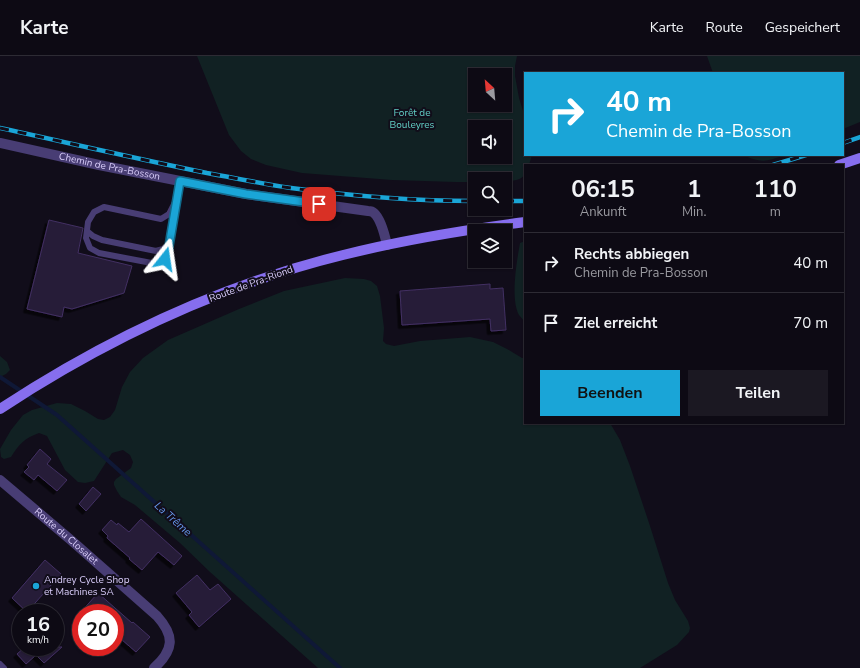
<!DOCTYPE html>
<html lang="de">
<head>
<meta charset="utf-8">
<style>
  :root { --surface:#0d0a14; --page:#1b1822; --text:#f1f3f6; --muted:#9a9aa0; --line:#2d2b34; --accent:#1aa5d7 }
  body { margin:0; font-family:"Nunito Sans",sans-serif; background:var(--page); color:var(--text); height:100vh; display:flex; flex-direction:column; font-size:15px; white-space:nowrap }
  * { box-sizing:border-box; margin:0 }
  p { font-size:13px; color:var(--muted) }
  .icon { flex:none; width:22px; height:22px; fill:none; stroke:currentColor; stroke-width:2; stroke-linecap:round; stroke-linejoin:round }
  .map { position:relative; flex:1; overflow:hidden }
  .sheet { position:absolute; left:524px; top:108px; width:320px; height:260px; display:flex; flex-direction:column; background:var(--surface); border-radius:0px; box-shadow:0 1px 3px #0004,0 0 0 1px var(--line) }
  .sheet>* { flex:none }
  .top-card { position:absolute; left:524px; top:16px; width:320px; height:84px; border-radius:0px; box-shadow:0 1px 3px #0004,0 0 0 1px var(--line); background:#1aa5d7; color:#fff; overflow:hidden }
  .needle { width:26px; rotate:334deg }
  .controls { position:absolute; left:468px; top:12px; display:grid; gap:8px }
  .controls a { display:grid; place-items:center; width:44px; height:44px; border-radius:0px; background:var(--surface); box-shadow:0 1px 3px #0004,0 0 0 1px var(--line); font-size:20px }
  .speed { position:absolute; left:12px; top:548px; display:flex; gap:8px; font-size:20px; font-weight:700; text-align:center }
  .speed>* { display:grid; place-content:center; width:52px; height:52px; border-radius:50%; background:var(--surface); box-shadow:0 1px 3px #0004,0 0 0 1px var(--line); line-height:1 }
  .speed small { font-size:10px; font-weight:400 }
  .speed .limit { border:6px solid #d22; background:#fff; color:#111 }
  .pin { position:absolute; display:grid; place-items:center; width:34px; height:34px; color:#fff; margin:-17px; border-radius:8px; box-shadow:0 2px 6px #0006 }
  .me { position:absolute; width:44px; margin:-22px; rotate:15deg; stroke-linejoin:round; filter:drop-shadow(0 0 3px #0008) }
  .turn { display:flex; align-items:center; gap:14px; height:84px; padding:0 16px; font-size:18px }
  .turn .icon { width:52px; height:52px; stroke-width:2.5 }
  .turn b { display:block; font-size:28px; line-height:34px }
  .eta { display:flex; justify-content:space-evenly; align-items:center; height:68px; text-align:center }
  .eta b { font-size:24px; font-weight:700; line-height:28px }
  .primary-button { display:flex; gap:8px; margin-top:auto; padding:8px 16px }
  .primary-button a { flex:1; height:46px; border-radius:0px; background:var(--accent); color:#111; font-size:16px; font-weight:700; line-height:46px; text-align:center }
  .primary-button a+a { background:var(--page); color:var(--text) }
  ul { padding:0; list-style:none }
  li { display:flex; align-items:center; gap:12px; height:60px; padding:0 16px; border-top:1px solid var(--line) }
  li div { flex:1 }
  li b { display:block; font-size:15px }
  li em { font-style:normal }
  header { display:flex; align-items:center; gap:24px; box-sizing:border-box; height:56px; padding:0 20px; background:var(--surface); border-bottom:1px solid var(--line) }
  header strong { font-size:19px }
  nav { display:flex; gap:22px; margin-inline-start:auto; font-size:14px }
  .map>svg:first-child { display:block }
  .green { fill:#112123; fill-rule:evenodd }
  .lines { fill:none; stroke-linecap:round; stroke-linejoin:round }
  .stream { stroke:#0f1836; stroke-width:4 }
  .building { fill:#261b39; stroke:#423062; filter:url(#shadow) }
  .service { stroke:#483d74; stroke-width:6 }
  .minor { stroke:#483d74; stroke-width:10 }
  .secondary { stroke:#866eee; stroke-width:10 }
  .rail-casing { stroke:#1aa5d7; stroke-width:4.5 }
  .rail { stroke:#110d1a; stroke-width:3; stroke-dasharray:9; stroke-linecap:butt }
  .route-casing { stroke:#116b8c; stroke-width:10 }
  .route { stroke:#1aa5d7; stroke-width:7 }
  .poi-dot { fill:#1aa5d7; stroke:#110d1a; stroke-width:1.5 }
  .labels { text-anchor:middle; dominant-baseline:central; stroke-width:4; stroke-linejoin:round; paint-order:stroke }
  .park-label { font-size:10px; fill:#62cfc6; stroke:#110d1a }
  .street-label { font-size:10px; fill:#d8ccf9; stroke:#110d1a }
  .poi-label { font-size:10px; fill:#d8ccf9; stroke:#110d1a; text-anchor:start }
  .water-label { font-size:11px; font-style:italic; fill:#6698ed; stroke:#110d1a }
</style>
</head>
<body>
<header>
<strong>Karte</strong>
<nav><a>Karte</a><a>Route</a><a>Gespeichert</a></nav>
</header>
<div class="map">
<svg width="860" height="612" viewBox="0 0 860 612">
  <defs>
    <filter id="shadow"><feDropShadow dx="-3.5" dy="3.5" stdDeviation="0" flood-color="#0009"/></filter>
  </defs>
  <rect width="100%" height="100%" fill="#110d1a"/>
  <path class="green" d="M197 0H517L515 10V20L519 42 525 61V99H532L529 109H525C525 112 526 117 524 119 521 125 511 125 505 125V123H475V126H456L392 124 302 117 266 109 251 103 241 95 229 79ZM475 19H505V49H475ZM475 71H505V101H475Z
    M707 0H860V66L843 73V17H713Z
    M743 99H784C767 106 760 107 743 99Z
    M525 185V266C523 264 521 261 519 259 510 243 517 204 520 187Z
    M345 222 364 223 371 225 377 230 380 240 384 272 383 285 386 288 394 290 420 285 470 281 493 286 507 293 522 302H525V367H610L620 384 630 410 650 470 668 527 675 544 688 565 690 572 689 576 677 589 640 612H318L210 516 180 487 135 449 121 441 117 435 114 429V426L116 423 131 412 133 406 130 399 123 394 112 397 94 425 85 427 78 426 65 414 47 380 39 377C25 382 19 388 11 401L4 403 1 401 0 393 11 374 23 359 32 354 57 347 71 348 85 355 98 363 104 364 110 361 115 354 122 331 130 316 143 302 168 284 239 253 284 235Z
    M0 300 7 306 10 314 6 318 0 321Z"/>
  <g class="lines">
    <path class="stream" d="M0 321 57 359 340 612"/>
  </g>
  <path class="building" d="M49 164 83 172 78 197 132 210 124 237 72 253 64 251 62 261 27 253Z
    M490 228V233L503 232 506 274 491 275 490 263 402 269 400 235Z
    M40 393 51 403 47 408 67 424 57 435 38 419 34 424 24 416 29 411 27 409Z
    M93 431 101 438 86 455 79 448Z
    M141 463 182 500 174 509 158 496 142 514 129 503 130 502 107 482 108 480 102 474 111 464 117 469 118 467 129 476Z
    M45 504 61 518 27 556 12 542Z
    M197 519 210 534 218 528 231 543 199 571 189 559 192 556 176 537Z
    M98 537 132 567 133 566 150 581 136 596 121 583 115 590V557H80Z
    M25 591H62L44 607 36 599 26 608 17 598Z"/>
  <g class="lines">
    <path class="service" d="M87 175 93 180 102 184 156 195 163 193 169 188 180 125
      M169 188C168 199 167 202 157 208L99 197 90 192 86 182 88 166 94 156 104 151 161 163 169 158 176 144
      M0 608 4 612"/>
    <g class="minor">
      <path id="s1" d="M0 87 99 109 246 138 368 155C370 155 373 156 374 157 381 163 385 180 387 189"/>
      <path id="s2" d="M0 424 72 485 157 560C175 580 174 594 154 612"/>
    </g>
    <path class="secondary" d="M839 109 860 102
      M0 353C105 284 221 229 343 199 403 184 464 174 525 166"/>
    <defs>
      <path id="rail" d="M0 72C69 87 138 103 207 117 235 122 263 128 291 132 352 140 413 145 475 145
        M843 87 860 81
        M773 109 806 99
        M505 145H525"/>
    </defs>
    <use href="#rail" class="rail-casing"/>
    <use href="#rail" class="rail"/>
  </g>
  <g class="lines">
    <defs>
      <path id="route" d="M165 203 168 196 180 125 246 138 319 148"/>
    </defs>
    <use href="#route" class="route-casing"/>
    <use href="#route" class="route"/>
  </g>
  <circle class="poi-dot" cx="36" cy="530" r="4"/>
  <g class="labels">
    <g class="park-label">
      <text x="412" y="57">Forêt de<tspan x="412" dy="12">Bouleyres</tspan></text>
    </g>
    <g class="street-label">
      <text stroke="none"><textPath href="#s1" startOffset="112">Chemin de Pra-Bosson</textPath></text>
      <text transform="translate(251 228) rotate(-20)">Route de Pra-Riond</text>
      <text stroke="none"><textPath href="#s2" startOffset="87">Route du Closalet</textPath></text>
    </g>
    <g class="poi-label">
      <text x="44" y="524">Andrey Cycle Shop<tspan x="44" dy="12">et Machines SA</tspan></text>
    </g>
    <g class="water-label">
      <text transform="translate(173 463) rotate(42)">La Trême</text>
    </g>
  </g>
</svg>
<div class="controls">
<a><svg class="needle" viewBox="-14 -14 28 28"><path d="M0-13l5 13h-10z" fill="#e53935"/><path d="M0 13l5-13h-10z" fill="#9a9aa0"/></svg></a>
<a><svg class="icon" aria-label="sound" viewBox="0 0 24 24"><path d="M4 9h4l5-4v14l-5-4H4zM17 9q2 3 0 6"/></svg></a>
<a><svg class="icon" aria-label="search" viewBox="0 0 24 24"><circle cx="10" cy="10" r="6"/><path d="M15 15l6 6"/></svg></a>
<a><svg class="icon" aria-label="layers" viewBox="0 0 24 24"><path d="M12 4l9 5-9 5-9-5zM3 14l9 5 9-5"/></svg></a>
</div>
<div class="speed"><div>16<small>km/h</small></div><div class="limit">20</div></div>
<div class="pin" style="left:319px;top:148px;background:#d93025"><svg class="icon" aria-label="arrive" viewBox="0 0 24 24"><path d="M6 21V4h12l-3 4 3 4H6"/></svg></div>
<svg class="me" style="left:165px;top:203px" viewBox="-20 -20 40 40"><path d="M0-17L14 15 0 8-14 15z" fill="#1aa5d7" stroke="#fff" stroke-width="4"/></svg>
<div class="top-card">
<div class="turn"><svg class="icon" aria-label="right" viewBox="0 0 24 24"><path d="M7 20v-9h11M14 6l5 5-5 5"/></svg><div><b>40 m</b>Chemin de Pra-Bosson</div></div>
</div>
<section class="sheet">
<div class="eta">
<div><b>06:15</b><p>Ankunft</p></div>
<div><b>1</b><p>Min.</p></div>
<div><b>110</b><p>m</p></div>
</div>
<ul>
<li><svg class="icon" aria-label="right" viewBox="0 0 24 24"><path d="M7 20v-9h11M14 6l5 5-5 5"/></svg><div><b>Rechts abbiegen</b><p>Chemin de Pra-Bosson</p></div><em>40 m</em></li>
<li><svg class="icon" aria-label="arrive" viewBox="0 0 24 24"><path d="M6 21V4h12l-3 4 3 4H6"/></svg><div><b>Ziel erreicht</b></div><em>70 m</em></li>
</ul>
<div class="primary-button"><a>Beenden</a><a>Teilen</a></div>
</section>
</div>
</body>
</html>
